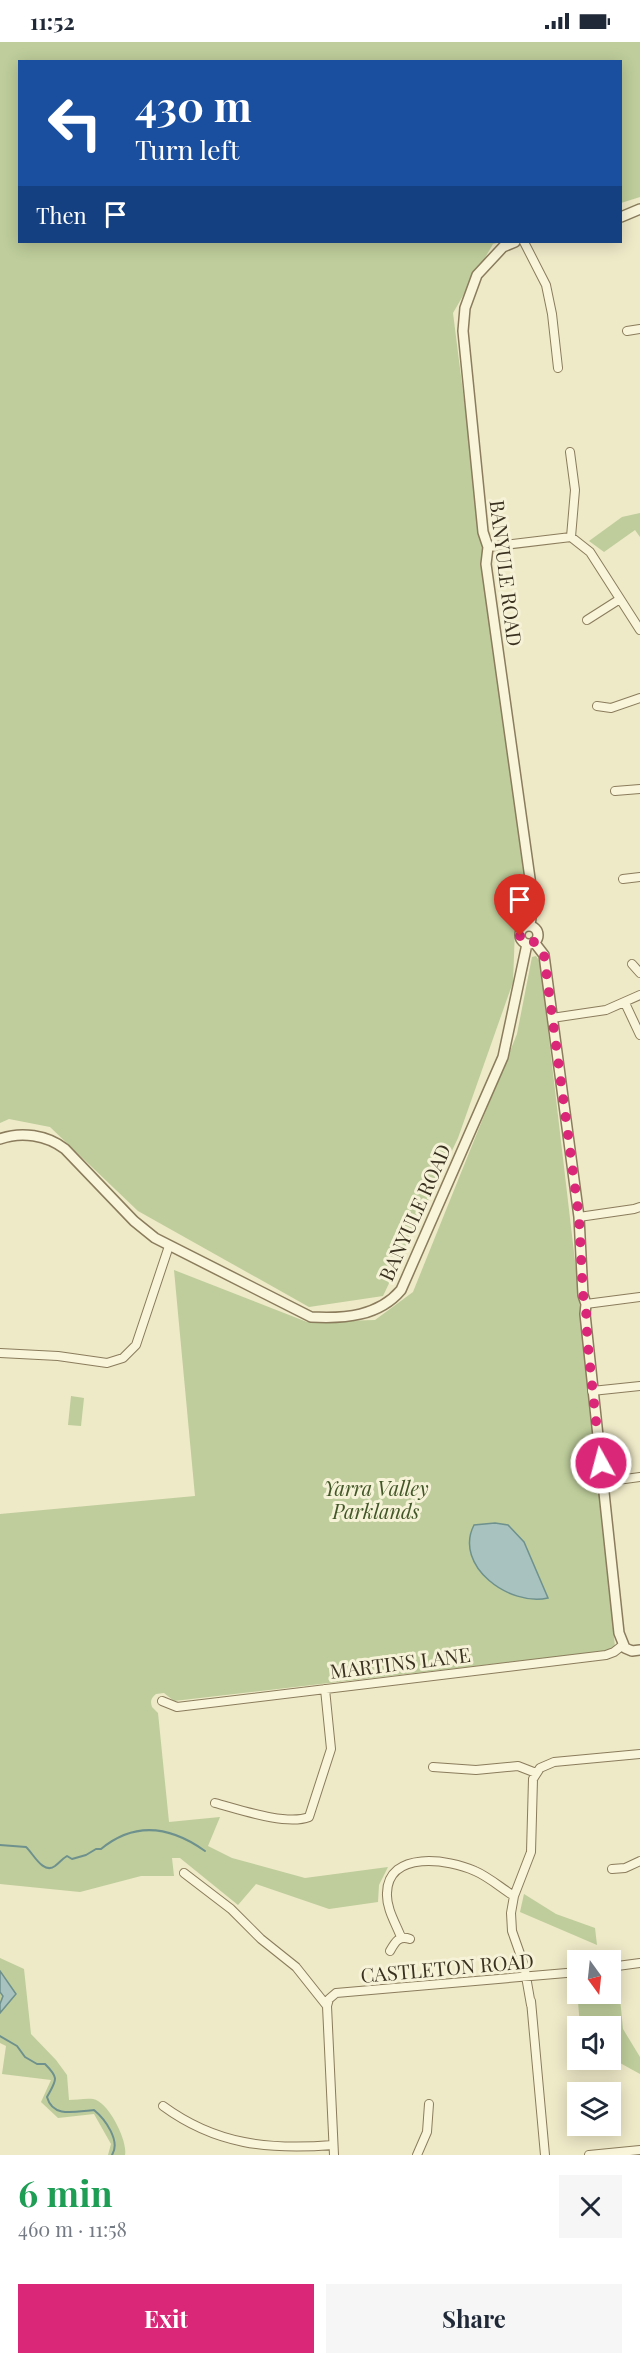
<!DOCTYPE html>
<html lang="en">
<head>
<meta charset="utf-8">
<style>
  :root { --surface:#fff; --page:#f6f6f7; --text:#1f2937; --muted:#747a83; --accent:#db2777 }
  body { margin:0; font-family:"Playfair Display",serif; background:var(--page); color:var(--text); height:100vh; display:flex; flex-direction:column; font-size:22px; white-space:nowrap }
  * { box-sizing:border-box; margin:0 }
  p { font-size:20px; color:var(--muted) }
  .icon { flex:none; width:33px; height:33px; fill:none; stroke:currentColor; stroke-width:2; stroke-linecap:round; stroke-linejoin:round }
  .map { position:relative; height:2113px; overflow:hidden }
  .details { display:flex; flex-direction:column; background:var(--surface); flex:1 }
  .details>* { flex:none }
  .guide { position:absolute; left:18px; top:18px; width:604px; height:183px; border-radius:0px; box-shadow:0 3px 15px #0003; background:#1a4fa0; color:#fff; overflow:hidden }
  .needle { width:39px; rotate:165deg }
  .tools { position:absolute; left:567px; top:1908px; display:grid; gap:12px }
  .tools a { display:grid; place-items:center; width:54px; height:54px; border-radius:0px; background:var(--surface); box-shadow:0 3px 15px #0003; font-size:30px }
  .pin { position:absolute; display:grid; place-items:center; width:51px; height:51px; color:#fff; margin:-62px -26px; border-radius:50% 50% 50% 0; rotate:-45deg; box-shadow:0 0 6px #0007 }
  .pin .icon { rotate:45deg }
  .me { position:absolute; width:66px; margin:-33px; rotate:353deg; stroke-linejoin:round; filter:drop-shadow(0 0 4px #0008) }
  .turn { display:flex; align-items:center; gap:21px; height:126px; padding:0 18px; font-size:27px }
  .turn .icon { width:78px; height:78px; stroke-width:2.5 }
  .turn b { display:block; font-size:42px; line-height:51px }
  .then { display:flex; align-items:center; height:57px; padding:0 18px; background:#0003; gap:12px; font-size:22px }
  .round { display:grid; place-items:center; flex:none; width:63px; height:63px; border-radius:0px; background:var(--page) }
  .headline { display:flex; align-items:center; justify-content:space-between; height:102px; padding:0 18px }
  h1 { font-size:36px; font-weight:700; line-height:45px; color:#1e9e55 }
  .cta { display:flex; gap:12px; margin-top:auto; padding:12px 18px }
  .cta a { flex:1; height:69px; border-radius:0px; background:var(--accent); color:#fff; font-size:24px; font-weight:700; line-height:69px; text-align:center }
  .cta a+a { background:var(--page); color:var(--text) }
  .status { display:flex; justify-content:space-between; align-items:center; height:42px; padding:0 30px; background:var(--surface); direction:ltr }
  .status svg { height:16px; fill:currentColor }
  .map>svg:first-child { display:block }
  .green { fill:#becd9b }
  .water { fill:#a8c2bf; stroke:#6e918e; stroke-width:1.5 }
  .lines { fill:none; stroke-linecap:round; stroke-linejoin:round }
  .stream { stroke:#6e918e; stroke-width:2 }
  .minor-casing { stroke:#8a7c5c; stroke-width:10 }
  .tertiary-casing { stroke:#8a7c5c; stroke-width:12 }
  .minor { stroke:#f9f5da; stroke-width:8 }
  .tertiary { stroke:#f9f5da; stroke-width:9 }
  .route { stroke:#db2777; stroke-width:10; stroke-dasharray:0 18 }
  .labels { text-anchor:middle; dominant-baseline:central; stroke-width:6; stroke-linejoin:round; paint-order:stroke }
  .street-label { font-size:20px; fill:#3a3120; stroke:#f6f2d7 }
  .park-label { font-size:20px; font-style:italic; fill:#425727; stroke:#f6f2d7 }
</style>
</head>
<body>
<div class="status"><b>11:52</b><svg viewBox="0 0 49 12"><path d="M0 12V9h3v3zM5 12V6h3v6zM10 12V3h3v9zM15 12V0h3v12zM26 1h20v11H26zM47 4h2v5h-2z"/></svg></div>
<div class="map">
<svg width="640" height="2113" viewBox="0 0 640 2113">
  <rect width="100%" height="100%" fill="#eee9c7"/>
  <path class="green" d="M0 0H640V155L621 161V20H20V200H501L493 202 453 271 527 858 515 887 513 940 458 1096 383 1254 309 1265 138 1169 50 1085 9 1077 0 1081Z
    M640 471V495L635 488 604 510 589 499 622 475Z
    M536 914 540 920 577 1236 615 1605 606 1609 174 1659 164 1651 156 1652C151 1656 150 1659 152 1665L158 1671 169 1780 220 1775 208 1804 232 1816 305 1836 388 1825 379 1843 378 1860 329 1867 256 1842 238 1863 180 1816H172L174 1834H141L80 1850 0 1842V1472L195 1454 174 1228 307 1280 375 1278 413 1250 517 992 532 915Z
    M71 1354 84 1356 81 1384 68 1383Z
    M524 1852 556 1872 595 1886 597 1903 520 1870Z
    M0 1916 24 1927 31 1992 56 2018 67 2033 69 2058C76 2058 86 2056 93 2057 108 2059 128 2099 125 2113H108L111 2102 94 2072 58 2076 41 2060 51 2038 2 2032 6 2004 0 2001Z
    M611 1934 618 1935 623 1987 640 2015V2032L611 2016 610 1984H580L576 1936H577L578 1952H610Z"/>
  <path class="water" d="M495 1481 508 1483 524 1500 548 1556C510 1565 453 1524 474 1483Z
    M0 1929 16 1952 0 1971V1962L3 1954 0 1950Z"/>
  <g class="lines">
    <path class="stream" d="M0 1803 26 1805C33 1811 43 1833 55 1824 60 1820 62 1817 67 1814L72 1817 86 1813 96 1807H101C135 1779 170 1784 205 1809
      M0 1994 17 2004 25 2015 37 2022H45C60 2037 56 2038 47 2055 53 2077 77 2069 94 2068 105 2077 121 2099 112 2113"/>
    <defs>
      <path id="minor" d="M524 200 546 243 552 272 558 326
        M627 289 640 287
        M570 410 575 448 571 495
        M488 505 571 495 590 510 640 588
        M587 578 620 557
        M597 664 611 666 640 656
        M615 749 640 747
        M623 837 640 835
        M632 922 640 931
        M625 961 640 993
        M552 976 606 968 640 953
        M579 1175 634 1167 640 1165
        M586 1262 640 1255
        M0 1311 58 1314 107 1321 123 1316 136 1303 169 1204
        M592 1349 640 1344
        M603 1440 640 1435
        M162 1659 177 1665 606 1613 614 1610 623 1603
        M433 1725 476 1728 518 1724 536 1731
        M215 1761C238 1767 286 1784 309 1775L331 1707 325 1647
        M612 1827 625 1826 640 1819
        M184 1831 231 1867 261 1897 296 1925 327 1964 334 2113
        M401 1895C396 1882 386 1866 387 1851 388 1808 449 1817 475 1829 489 1835 501 1846 514 1854
        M390 1909C395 1900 399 1893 410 1897
        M610 1925 640 1921
        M531 1959 545 2113
        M531 1963 524 1923 512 1889 511 1871 514 1854 531 1810 533 1737 540 1726 554 1720 640 1712
        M327 1964 329 1957 336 1951 578 1930
        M163 2064C216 2103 269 2108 333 2103
        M417 2113 427 2090 429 2062
        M589 2113 640 2108"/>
      <path id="tertiary" d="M621 175 640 167
        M515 200 503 205 477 233 465 266 463 289 483 490 488 505 486 522 533 858 530 884
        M520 893a9 9 0 1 1 18 0a9 9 0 1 1-18 0Z
        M534 900 544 913 579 1175 583 1253 586 1262 585 1272 619 1591 625 1606 632 1609 640 1608
        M0 1097C21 1089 47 1093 65 1107L134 1179 155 1196 311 1275C345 1277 379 1274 401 1248L503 1015 527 902"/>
    </defs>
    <use href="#minor" class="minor-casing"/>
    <use href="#tertiary" class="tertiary-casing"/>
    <use href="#minor" class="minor"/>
    <use href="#tertiary" class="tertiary"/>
  </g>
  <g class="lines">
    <path class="route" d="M520 894 524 901 534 900 544 913 579 1175 583 1253C588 1268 586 1288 588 1304 592 1343 596 1382 601 1421"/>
  </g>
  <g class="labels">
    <g class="street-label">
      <text transform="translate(507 531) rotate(83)">BANYULE ROAD</text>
      <text transform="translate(414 1170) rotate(-66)">BANYULE ROAD</text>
      <text transform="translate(400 1620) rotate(-7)">MARTINS LANE</text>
      <text transform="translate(447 1925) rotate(-5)">CASTLETON ROAD</text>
    </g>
    <g class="park-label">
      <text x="376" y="1445">Yarra Valley<tspan x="376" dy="23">Parklands</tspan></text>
    </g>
  </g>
</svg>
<div class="tools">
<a><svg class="needle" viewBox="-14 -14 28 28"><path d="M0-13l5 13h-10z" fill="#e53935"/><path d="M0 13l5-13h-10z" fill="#747a83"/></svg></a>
<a><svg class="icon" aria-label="sound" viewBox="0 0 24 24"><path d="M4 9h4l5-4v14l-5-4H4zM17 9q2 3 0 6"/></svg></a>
<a><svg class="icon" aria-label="layers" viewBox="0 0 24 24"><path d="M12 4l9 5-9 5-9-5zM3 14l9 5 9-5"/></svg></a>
</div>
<div class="pin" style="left:520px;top:894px;background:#d93025"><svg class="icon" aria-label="arrive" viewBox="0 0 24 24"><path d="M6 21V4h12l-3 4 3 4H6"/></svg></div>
<svg class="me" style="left:601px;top:1421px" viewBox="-20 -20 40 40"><circle r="17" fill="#db2777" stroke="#fff" stroke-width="3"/><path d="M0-11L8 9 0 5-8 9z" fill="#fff"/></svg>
<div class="guide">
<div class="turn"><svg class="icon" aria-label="left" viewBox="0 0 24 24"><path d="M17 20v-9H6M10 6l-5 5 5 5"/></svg><div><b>430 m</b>Turn left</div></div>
<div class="then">Then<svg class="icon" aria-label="arrive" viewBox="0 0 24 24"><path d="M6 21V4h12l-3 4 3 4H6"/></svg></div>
</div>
</div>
<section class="details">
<div class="headline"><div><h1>6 min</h1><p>460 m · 11:58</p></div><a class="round"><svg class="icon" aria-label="close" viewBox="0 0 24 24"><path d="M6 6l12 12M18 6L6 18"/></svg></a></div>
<div class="cta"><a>Exit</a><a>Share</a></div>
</section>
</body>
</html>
